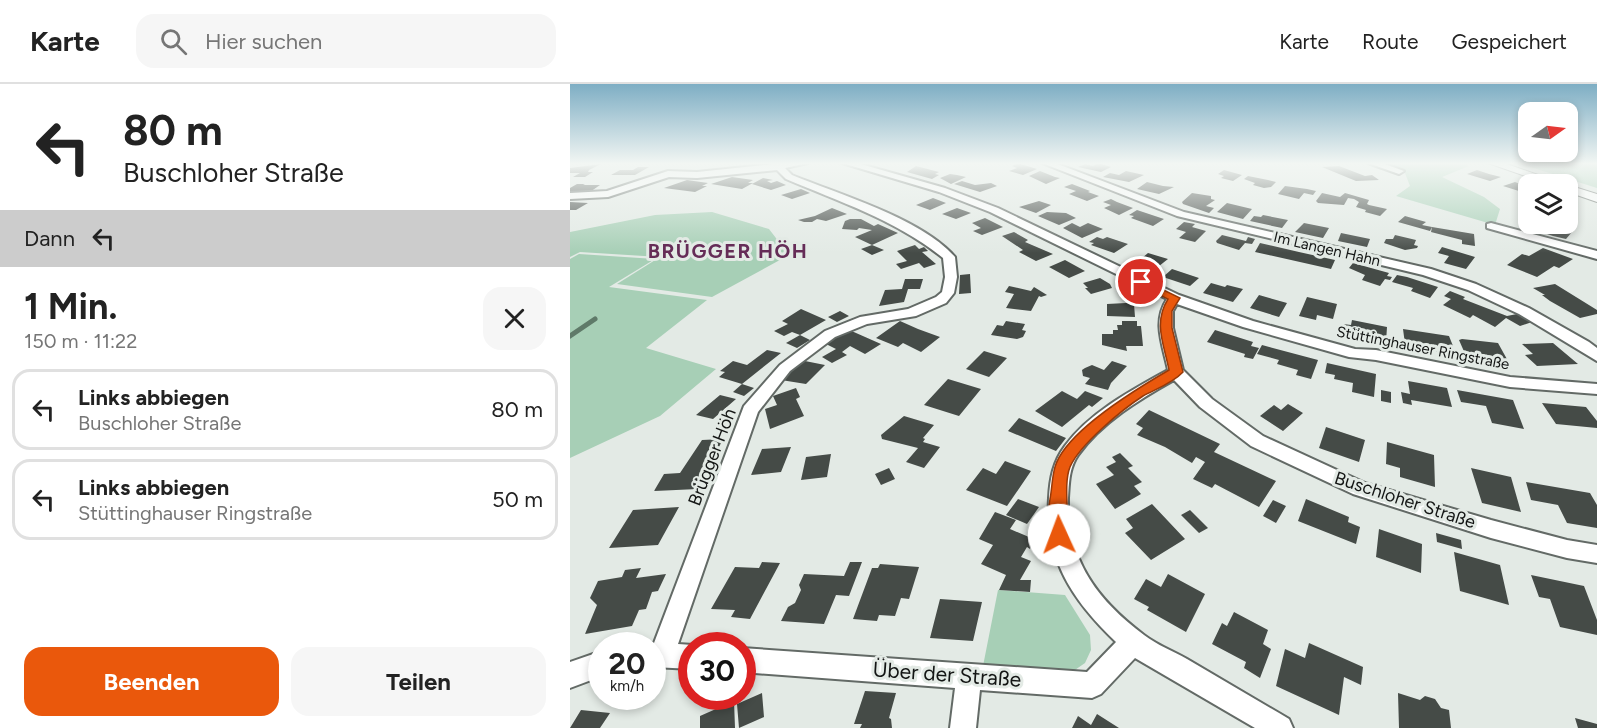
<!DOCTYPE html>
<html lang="de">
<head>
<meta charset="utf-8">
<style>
  :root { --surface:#fff; --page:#f6f6f6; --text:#222; --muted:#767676; --line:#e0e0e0; --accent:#ea580c }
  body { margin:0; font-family:Figtree,sans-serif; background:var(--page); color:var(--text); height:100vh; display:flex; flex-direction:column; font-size:22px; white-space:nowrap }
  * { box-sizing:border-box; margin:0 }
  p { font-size:20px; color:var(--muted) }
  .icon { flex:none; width:33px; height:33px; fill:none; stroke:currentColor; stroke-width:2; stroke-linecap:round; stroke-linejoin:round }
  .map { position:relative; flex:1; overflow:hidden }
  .side { display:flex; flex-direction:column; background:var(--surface); width:570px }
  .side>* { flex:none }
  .banner { background:#fff; color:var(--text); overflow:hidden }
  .needle { width:39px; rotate:76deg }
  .tools { position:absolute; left:948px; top:18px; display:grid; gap:12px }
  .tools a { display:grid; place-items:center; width:60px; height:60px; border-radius:12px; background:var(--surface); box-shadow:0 3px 9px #0003; font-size:30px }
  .speed { position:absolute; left:18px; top:548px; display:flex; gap:12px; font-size:30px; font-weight:700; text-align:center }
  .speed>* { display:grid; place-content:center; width:78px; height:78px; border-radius:50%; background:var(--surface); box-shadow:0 3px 9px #0003; line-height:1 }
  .speed small { font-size:15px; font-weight:400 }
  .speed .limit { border:9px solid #d22; background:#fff; color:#111 }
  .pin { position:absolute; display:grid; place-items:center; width:51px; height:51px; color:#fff; margin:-26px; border:3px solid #fff; border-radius:50%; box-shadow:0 2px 6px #0007 }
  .me { position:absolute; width:66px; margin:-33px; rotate:358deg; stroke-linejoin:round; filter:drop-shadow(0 0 4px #0008) }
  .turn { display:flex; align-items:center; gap:21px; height:126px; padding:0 24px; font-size:27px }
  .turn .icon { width:78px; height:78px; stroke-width:2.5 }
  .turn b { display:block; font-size:42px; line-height:51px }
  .then { display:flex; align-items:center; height:57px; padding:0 24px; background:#0003; gap:12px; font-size:22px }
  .round { display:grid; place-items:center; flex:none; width:63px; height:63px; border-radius:18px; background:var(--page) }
  .headline { display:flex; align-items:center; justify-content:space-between; height:102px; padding:0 24px }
  h1 { font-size:36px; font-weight:700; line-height:45px }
  .cta { display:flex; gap:12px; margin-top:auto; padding:12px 24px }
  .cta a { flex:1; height:69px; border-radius:18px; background:var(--accent); color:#fff; font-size:24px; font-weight:700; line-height:69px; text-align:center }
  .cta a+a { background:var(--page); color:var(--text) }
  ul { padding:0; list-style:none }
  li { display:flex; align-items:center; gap:18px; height:81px; margin:0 12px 9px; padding:0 12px; border:3px solid var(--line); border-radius:18px }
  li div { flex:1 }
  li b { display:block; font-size:22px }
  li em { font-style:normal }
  header { display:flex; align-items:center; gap:36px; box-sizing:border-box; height:84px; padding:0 30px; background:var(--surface); border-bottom:2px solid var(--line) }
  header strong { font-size:28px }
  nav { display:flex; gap:33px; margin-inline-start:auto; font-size:21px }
  .search { width:420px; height:54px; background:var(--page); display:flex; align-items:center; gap:15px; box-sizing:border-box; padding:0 21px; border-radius:18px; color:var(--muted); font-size:22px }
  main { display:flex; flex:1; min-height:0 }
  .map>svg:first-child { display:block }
  .green { fill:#a7cfb6 }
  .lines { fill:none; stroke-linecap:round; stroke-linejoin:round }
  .stream { stroke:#5f7a69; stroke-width:5 }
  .building { fill:#454b47 }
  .minor-casing { stroke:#636a66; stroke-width:4 }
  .tertiary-casing { stroke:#636a66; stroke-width:2 }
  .minor { fill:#fff; fill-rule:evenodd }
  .tertiary { fill:#fff; fill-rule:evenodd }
  .route { fill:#ea580c; stroke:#983908; stroke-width:1.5 }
  .labels { text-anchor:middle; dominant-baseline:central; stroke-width:6; stroke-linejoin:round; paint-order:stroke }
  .far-street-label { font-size:15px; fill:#131514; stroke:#e3eae5 }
  .street-label { font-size:18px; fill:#131514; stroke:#e3eae5 }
  .far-district-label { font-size:20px; font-weight:bold; letter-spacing:1.5px; fill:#652c57; stroke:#e3eae5 }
  .near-street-label { font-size:21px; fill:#131514; stroke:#e3eae5 }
</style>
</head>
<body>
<header>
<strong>Karte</strong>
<div class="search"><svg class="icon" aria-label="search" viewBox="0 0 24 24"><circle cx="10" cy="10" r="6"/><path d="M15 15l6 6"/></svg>Hier suchen</div>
<nav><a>Karte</a><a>Route</a><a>Gespeichert</a></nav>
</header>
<main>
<section class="side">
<div class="banner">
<div class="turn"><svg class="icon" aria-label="left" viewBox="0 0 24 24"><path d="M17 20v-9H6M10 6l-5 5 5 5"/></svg><div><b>80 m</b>Buschloher Straße</div></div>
<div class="then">Dann<svg class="icon" aria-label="left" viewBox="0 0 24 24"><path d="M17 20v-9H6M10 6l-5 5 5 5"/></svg></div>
</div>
<div class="headline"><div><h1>1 Min.</h1><p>150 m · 11:22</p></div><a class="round"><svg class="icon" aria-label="close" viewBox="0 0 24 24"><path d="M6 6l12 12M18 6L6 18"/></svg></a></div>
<ul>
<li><svg class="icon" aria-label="left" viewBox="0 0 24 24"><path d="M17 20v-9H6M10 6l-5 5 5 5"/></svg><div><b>Links abbiegen</b><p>Buschloher Straße</p></div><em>80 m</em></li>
<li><svg class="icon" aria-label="left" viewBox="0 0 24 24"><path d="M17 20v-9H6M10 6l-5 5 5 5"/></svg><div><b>Links abbiegen</b><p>Stüttinghauser Ringstraße</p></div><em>50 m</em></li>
</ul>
<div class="cta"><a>Beenden</a><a>Teilen</a></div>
</section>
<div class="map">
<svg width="1027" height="644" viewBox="0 0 1027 644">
  <rect width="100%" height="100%" fill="#e3eae5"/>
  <path class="green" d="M808 79H890L899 82 872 93 914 113 930 125 925 141 826 112 840 102 835 89Z
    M948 79H1027V104Z
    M142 128 199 145 219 171 142 213 47 200 90 173 10 168 0 173V148L85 131Z
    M9 170 85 175 39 203 137 216 76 264 146 285 90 332 0 374V175Z
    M428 506 495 511 520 551 521 566 515 579 502 588 413 582Z"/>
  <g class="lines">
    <path class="stream" d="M0 252 25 235"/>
  </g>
  <path class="building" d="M448 79 454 81 467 85 453 91 439 87 447 84 442 82Z
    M528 79 541 83 531 88 508 83 515 80 523 82Z
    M31 80 19 86 18 88H23L15 93H3L10 89H0V84Z
    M346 82 369 88 365 90 369 91 362 95 337 88Z
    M769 82 795 92 802 91 809 96 786 97 752 83Z
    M68 83H79L65 91H41L50 86H63Z
    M654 86 672 91 663 97 651 94 654 92 648 90Z
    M907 86 919 90 931 93 920 97 897 90Z
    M470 87 485 93 490 94 476 100 459 92Z
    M556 87 574 91 559 98 533 93 540 89 549 91Z
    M380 90 387 91 396 93 381 100 370 94Z
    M678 92 698 96 706 98 701 103 694 104 683 101 685 99 674 95Z
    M162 93 183 96 178 99H183L172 105 141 100Z
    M193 94 203 96 197 97 201 99 207 97 216 101 201 106 182 100Z
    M117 96 138 99 132 102H137L125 108 94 104Z
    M392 97 405 101 421 99 427 102 410 108 384 100Z
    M577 98 593 102 604 103 589 110 567 105Z
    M945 98 958 103V110L933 102Z
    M7 100H15L13 101H30L20 108H0V104Z
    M502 100 520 107 518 108 529 112 517 117 499 110 506 107 494 103Z
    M715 102 737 105 746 107 743 111 734 109 729 115 708 110Z
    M231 105 240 109 222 115 211 111Z
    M622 109 641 112V115L645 116 636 122 644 124 639 129 613 120 612 118Z
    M752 109 770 113 775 109 799 116 797 120 799 121 817 125 810 132 795 128 796 126 786 123 789 118 784 115 778 114 774 121 748 119 746 117Z
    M363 114 376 119 360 126 346 121Z
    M541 115 547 118 563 124 549 131 534 124 541 121 533 118Z
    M469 117 481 121 466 129 449 123Z
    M0 118 18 119 6 126H0Z
    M657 119 682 125 673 135 647 128Z
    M262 124 277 130 256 137 247 135 242 138H234L228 136 245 132Z
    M387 124 401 129 386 135 372 130Z
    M567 126 594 135 583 142 561 134 564 132 559 131Z
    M477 128 496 129 506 134 489 141 468 132Z
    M693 131 718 136 712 144 680 137 684 132 691 133Z
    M835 132 856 138 852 141 862 143 860 147 828 138Z
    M415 134 433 143 412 151 403 147 411 144 402 139Z
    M280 135H291L304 142 308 140 328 149 302 161 285 153 302 146 289 144 287 146 272 145 275 137Z
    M614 138 625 140 622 143 636 147 625 158 609 154 616 148 606 145Z
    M502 139 510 143 518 139 533 145 512 154 493 144Z
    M734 139 759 144 753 154 725 148Z
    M975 141 1002 148 996 155 983 152 974 149 981 145 974 143Z
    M862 143 904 150 905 162 892 160V156L861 148Z
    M444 148 458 156 455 158 483 170 466 177 449 168 453 166 432 152Z
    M771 149 800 155 797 163 768 157Z
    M652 151 676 157 678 153 685 155 682 160 675 159 669 166 647 159 646 157Z
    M825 151 846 156 844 161 848 162 847 164 835 166 814 159 816 155H823Z
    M527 153 533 155 537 153 558 160 544 169 521 161 524 159 519 158Z
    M690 159 729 168 765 176 761 185 685 168Z
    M302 161 314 166 302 171 291 165Z
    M345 161 349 165 354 163 358 167 352 168 366 180 354 184 349 179 331 185 326 180 337 177 327 167Z
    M872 163 905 173 896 185 874 179 879 172 868 169Z
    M973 164 1003 175 989 184 984 182 967 193 937 181 952 170 959 172Z
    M578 169 598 175 584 186 565 180Z
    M495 176 515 187 499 194 479 183Z
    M783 179 819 189 817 192 822 193 820 196 815 195 810 202 792 196 795 191 779 184Z
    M602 185 629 194 620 202 593 193Z
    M400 190 401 209 389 210 390 191Z
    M827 191 837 193 868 203 860 214 841 207 843 204 822 198Z
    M530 194 540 200 542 204 521 210 515 204H518L513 199Z
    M335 195H353L350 205H338L334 218 309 222 315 206 332 205Z
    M641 199 655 203 657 201 673 205 663 218 633 209Z
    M985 200 1027 226V230L1010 234 980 217 972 211H975L963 204Z
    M439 202 461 207 464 203 477 211 471 213 469 212 461 227 436 224 444 210 435 208Z
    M880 207 895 213 893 215 937 232 947 230 962 238 950 242 936 234 925 243 903 231 900 234 873 221 881 215 874 212Z
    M689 211 717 219 709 233 680 224Z
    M737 213 767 220 763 235 747 231 746 236 729 232Z
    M556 219 564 220 565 233 537 232V220Z
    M231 225 256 236 230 251 222 248 214 252 204 247 218 240 212 237Z
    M270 227 279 232 267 238 258 233Z
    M782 236 817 243 816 258 771 248 773 240 781 241Z
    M330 237 348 245 370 253 351 268 333 259 328 263 306 254Z
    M436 237 455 240 452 246 456 247 453 253 447 255 421 251 427 241 433 242Z
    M552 237H567V242H571L573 262H556L557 267 532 261V250H543V246H548L547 241H552Z
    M277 245 311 260 295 270 280 262 272 268 277 271 262 279 252 273 266 265 254 259Z
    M833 245 879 252 883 262 872 260 874 269 835 260Z
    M645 246 683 258 681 262 689 264 683 275 674 273 675 270 637 258Z
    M230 251 240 256 227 264 216 259Z
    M892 255 928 259 938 277 896 272 889 256Z
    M983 259 1008 280 967 282 955 271 963 270 952 260Z
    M692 261 748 276 741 295 726 291 728 286 707 280 709 276 687 270Z
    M197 266 211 269 172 300 149 293 155 288 150 287 163 277 177 281Z
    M414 267 437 274 419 293 396 285Z
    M230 276 255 281 236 300 211 296Z
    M542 277 557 282 541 299 538 306 515 300 520 294 513 292 512 286 515 284 522 281 534 286Z
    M757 279 806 290 804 313 782 308 783 299 764 295 765 291 755 289Z
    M378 295 411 305 389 332 354 321Z
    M838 297 877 304 882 323 841 316 842 321 833 319 831 308 840 310Z
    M172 300 184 304 174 312 163 308Z
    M226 304 230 313 226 315 234 332 200 345 195 325 207 321 203 312Z
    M811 306 821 308V319L811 317Z
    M887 306 943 316 954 345 922 339 916 322 891 318Z
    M492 307 507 315 515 307 533 314 522 323 519 321 492 343 465 327Z
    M150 311 166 315 143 335 126 331Z
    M972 319 1016 323 1027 337V344L986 340Z
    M718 320 733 329 713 347 690 332 704 321 711 326Z
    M579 326 650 360 644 368 706 397 689 423 645 400 642 404 623 395 635 378 626 373 622 379 595 363 567 351 573 344 566 340Z
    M334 332 364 341 353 354 355 355 353 358 370 363 354 384 336 378 348 364 312 355 311 351Z
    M449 334 496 354 486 367 438 347Z
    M756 343 795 356 789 378 749 364Z
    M153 355 128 405 84 407 94 390 110 389 132 356Z
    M817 358 864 371 865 403 830 393V384L816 380Z
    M221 363 211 388 181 391 192 365Z
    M550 369 563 382 558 384 572 398 564 402 571 410 545 425 526 400 544 391 536 383 546 378 542 373Z
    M261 370 257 393 231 396 236 373Z
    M435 377 461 387 437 422 396 406 413 384 426 390Z
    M319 384 325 395 311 401 305 390Z
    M901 384 941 393 951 428 912 419Z
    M956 398 1020 409 1027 421V444L997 439 988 421 961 416Z
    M448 415 469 423 457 440 436 431Z
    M736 415 779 433 778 438 790 443 786 460 728 437Z
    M703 416 716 422 706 439 693 432Z
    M582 420 615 455 581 476 555 449 563 444 556 435Z
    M109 423 88 461 39 464 63 426Z
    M620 426 638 444 629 449 611 431Z
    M425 428 446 436 440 445 466 456 460 465 457 463 451 473 461 477 450 496H461L460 508 429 506 436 491 411 480 423 461 409 455Z
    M809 445 852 460 851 489 806 473Z
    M866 449 891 456 892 465 867 458Z
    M884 468 930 481 939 521 890 507Z
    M192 478 210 479 180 535 161 533 165 526 141 525 165 483 189 484Z
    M280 478H292L279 512 266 511 254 540 211 537 218 523 225 519 231 506 229 501 234 490 274 492Z
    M310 480 349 483 339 515 331 514 325 532 309 531 307 537 283 535 302 484H308Z
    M71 484 66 494 96 490 88 507 82 508 76 525 69 526 62 542 15 550 27 521 20 514 28 497 52 493 55 486Z
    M598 490 635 510 616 548 577 526 579 523 564 515 576 495 591 503Z
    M961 491 1014 502 1027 536V551L990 543 980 515 969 513Z
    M370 515 412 518 403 557 360 554Z
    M664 528 698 546 693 560 701 565 690 594 674 584 676 578 642 560 652 539 657 542Z
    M739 559 793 583 791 601 774 593 769 631 706 602 715 565 735 574Z
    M295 607 326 609 319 634 321 635 322 644H290L292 640H284Z
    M192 609 194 633 169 644 167 620Z
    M828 609 850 616 855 612 865 615 871 624 879 626 881 644H829Z
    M164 617 165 644H130V632Z
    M11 626 40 629 30 644H0Z
    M527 630 549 644H502L508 632 521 641Z
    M1005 634 1027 640V644H1008Z"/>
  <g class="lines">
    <defs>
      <path id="minor" d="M214 79H238L215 84 222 91C270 111 351 134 385 173L387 193 384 209 376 219 346 232 297 240 265 253 220 287 188 328 108 560 123 561 122 585 83 583 82 561H78L84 559 174 322 210 281 255 247 290 233 338 225 366 213 372 208 375 193 373 174C326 136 270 118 216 95L207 86 127 94 99 93 38 113 0 115V109L37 107 98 87 127 88Z
        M272 79H287L375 104 428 124 609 211 683 237 785 265 806 266 940 293 1027 300V310L940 303 806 276 779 273 673 243 607 220 603 227V244L613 286 642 315 693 352 795 399 921 436 997 456 1027 461V479L997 474 921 454 783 410 681 362 630 323 604 296C570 315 532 338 508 371 499 384 499 399 498 414 497 475 526 515 574 551 587 561 603 567 617 575 651 595 685 615 719 635L723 644H685L565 574 531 610 522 614 410 606 406 644H380L385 604 172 588V564L517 588 546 558C503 517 475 476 479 414 480 395 483 378 495 362 520 328 562 306 598 286 593 261 582 238 597 215L420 128 369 108Z
        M472 79H485L614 128 861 185 906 200 959 224 1019 258 1027 264V277L949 230 898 206 853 191 607 132Z
        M798 79H812L834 87 829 90Z
        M921 139 1027 167V175L917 144V140Z
        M32 567V592L0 604V578Z"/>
      <path id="tertiary" d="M918 79H934L994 100H978Z
        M998 101 1027 110V118L998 108Z"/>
    </defs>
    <use href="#minor" class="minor-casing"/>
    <use href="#tertiary" class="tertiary-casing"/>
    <use href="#minor" class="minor"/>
    <use href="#tertiary" class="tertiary"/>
  </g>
  <linearGradient id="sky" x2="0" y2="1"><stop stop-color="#7eaec4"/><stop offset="0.47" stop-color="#f2f6f3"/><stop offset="1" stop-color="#f2f6f3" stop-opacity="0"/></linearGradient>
  <rect width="1027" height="169" fill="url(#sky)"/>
  <path class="route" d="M571 195 610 214 602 227V244L613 288C603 299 586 305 573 312 553 325 510 360 500 383 492 403 502 440 495 456L489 458 483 456C477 446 478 427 480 415 482 405 482 393 485 383 495 348 568 304 599 286 594 260 583 239 598 215L567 200 566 198Z"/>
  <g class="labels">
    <g class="far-street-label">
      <text transform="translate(757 165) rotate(13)">Im Langen Hahn</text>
      <text transform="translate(853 264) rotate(11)">Stüttinghauser Ringstraße</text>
    </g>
    <g class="street-label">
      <text transform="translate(142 373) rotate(-69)">Brügger Höh</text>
      <text transform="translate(835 416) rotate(18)">Buschloher Straße</text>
    </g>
    <g class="far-district-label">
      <text x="158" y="167">BRÜGGER HÖH</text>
    </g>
    <g class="near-street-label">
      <text transform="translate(377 590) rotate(4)">Über der Straße</text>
    </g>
  </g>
</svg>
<div class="tools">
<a><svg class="needle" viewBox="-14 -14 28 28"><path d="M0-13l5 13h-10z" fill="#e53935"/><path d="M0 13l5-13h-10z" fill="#767676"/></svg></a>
<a><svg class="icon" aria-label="layers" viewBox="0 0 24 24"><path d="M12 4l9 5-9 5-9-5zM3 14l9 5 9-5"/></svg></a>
</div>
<div class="speed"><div>20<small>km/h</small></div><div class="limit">30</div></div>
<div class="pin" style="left:571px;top:198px;background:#d93025"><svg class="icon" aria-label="arrive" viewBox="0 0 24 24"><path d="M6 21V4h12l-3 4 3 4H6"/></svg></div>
<svg class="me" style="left:489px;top:451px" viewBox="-20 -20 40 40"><circle r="19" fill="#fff"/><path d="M0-13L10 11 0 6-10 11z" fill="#ea580c"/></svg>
</div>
</main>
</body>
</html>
